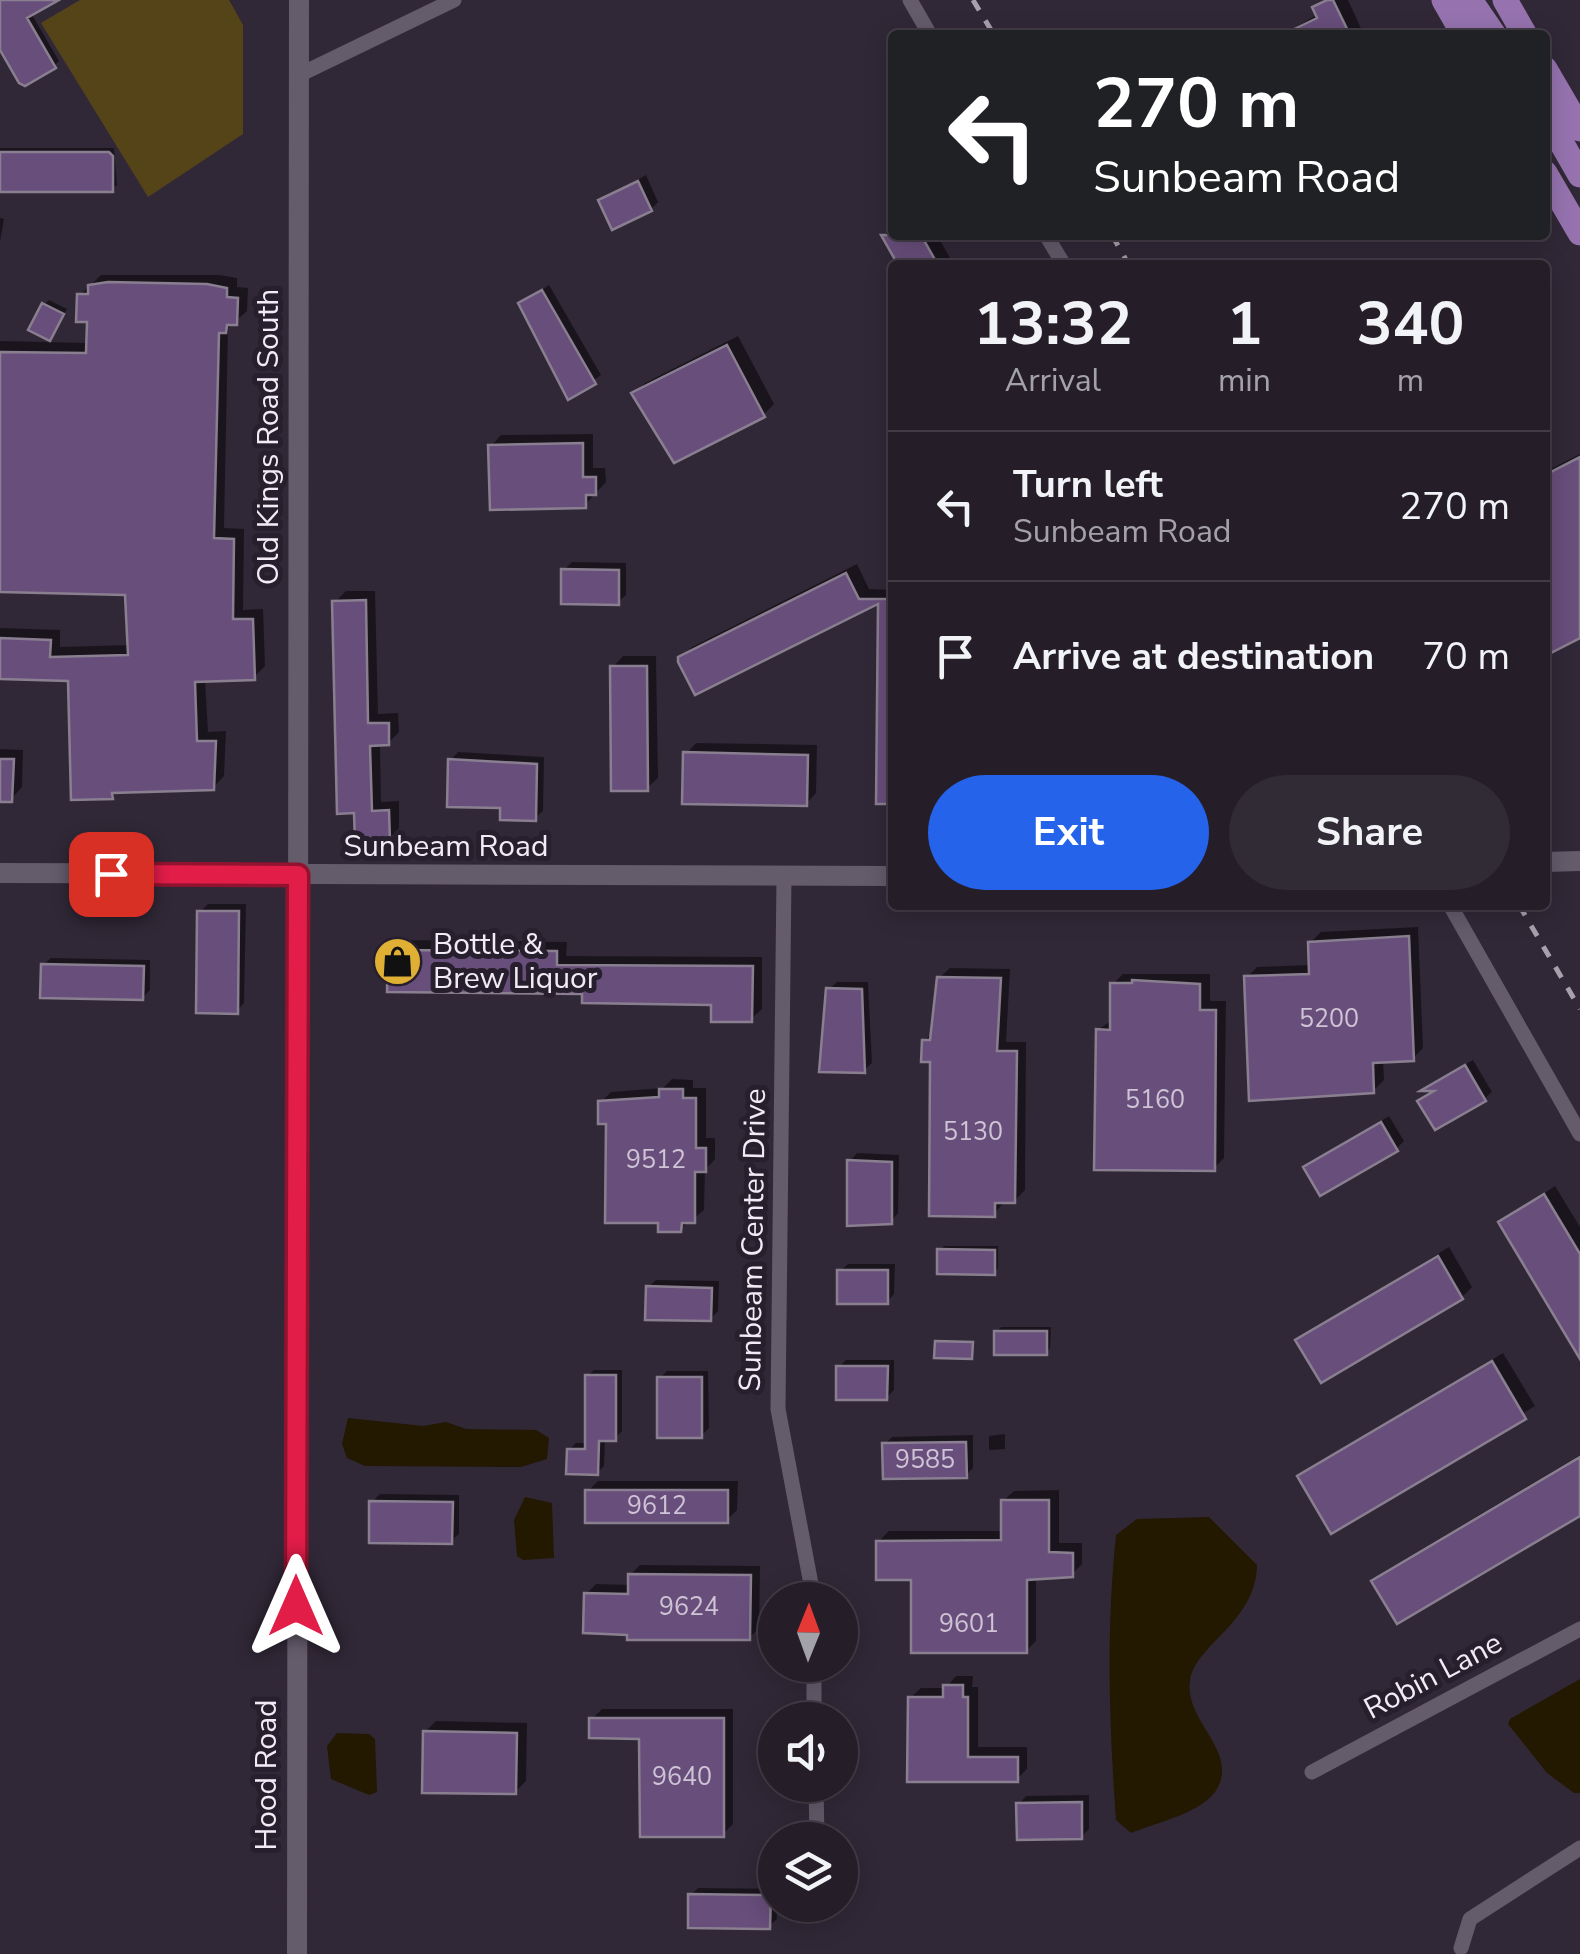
<!DOCTYPE html>
<html lang="en">
<head>
<meta charset="utf-8">
<style>
  :root { --surface:#251e29; --page:#312b35; --text:#f1f3f6; --muted:#a3a2a8; --line:#423c46; --accent:#2563eb }
  body { margin:0; font-family:"Nunito Sans",sans-serif; background:var(--page); color:var(--text); height:100vh; display:flex; flex-direction:column; font-size:38px; white-space:nowrap }
  * { box-sizing:border-box; margin:0 }
  p { font-size:32px; color:var(--muted) }
  .icon { flex:none; width:55px; height:55px; fill:none; stroke:currentColor; stroke-width:2; stroke-linecap:round; stroke-linejoin:round }
  .map { position:relative; flex:1; overflow:hidden }
  .sheet { position:absolute; left:888px; top:260px; width:662px; height:650px; display:flex; flex-direction:column; background:var(--surface); border-radius:10px; box-shadow:0 5px 25px #0003,0 0 0 2px var(--line) }
  .sheet>* { flex:none }
  .top-card { position:absolute; left:888px; top:30px; width:662px; height:210px; border-radius:10px; box-shadow:0 5px 25px #0003,0 0 0 2px var(--line); background:#202124; color:#fff; overflow:hidden }
  .needle { width:65px; rotate:1deg }
  .buttons { position:absolute; left:758px; top:1582px; display:grid; gap:20px }
  .buttons a { display:grid; place-items:center; width:100px; height:100px; border-radius:50%; background:var(--surface); box-shadow:0 5px 25px #0003,0 0 0 2px var(--line); font-size:50px }
  .pin { position:absolute; display:grid; place-items:center; width:85px; height:85px; color:#fff; margin:-42px; border-radius:20px; box-shadow:0 5px 15px #0006 }
  .me { position:absolute; width:110px; margin:-55px; rotate:0deg; stroke-linejoin:round; filter:drop-shadow(0 0 8px #0008) }
  .turn { display:flex; align-items:center; gap:35px; height:210px; padding:0 40px; font-size:45px }
  .turn .icon { width:130px; height:130px; stroke-width:2.5 }
  .turn b { display:block; font-size:70px; line-height:85px }
  .eta { display:flex; justify-content:space-evenly; align-items:center; height:170px; text-align:center }
  .eta b { font-size:60px; font-weight:700; line-height:70px }
  .cta { display:flex; gap:20px; margin-top:auto; padding:20px 40px }
  .cta a { flex:1; height:115px; border-radius:60px; background:var(--accent); color:#fff; font-size:40px; font-weight:700; line-height:115px; text-align:center }
  .cta a+a { background:var(--page); color:var(--text) }
  ul { padding:0; list-style:none }
  li { display:flex; align-items:center; gap:30px; height:150px; padding:0 40px; border-top:2px solid var(--line) }
  li div { flex:1 }
  li b { display:block; font-size:38px }
  li em { font-style:normal }
  .map>svg:first-child { display:block }
  .green { fill:#564419 }
  .water { fill:#231800 }
  .shadow { fill:#0007 }
  .building { fill:#684e7b; stroke:#897f90; stroke-width:2.5 }
  .lines { fill:none; stroke-linecap:round; stroke-linejoin:round }
  .minor { stroke:#645b6b; stroke-width:15 }
  .tertiary { stroke:#645b6b; stroke-width:20 }
  .primary { stroke:#9673af; stroke-width:25 }
  .rail { stroke:#a8a1ad; stroke-width:5; stroke-dasharray:12 12; stroke-linecap:butt }
  .route-casing { stroke:#92132f; stroke-width:25 }
  .route { stroke:#e11d48; stroke-width:18 }
  .labels { text-anchor:middle; dominant-baseline:central; stroke-width:10; stroke-linejoin:round; paint-order:stroke }
  .number-label { font-size:25px; fill:#cfc4d6 }
  .street-label { font-size:30px; fill:#f1ebf5; stroke:#271f2d }
  .poi-label { font-size:30px; fill:#f1ebf5; stroke:#271f2d; text-anchor:start }
</style>
</head>
<body>
<div class="map">
<svg width="1580" height="1954" viewBox="0 0 1580 1954">
  <rect width="100%" height="100%" fill="#312837"/>
  <path class="green" d="M80 0H229L243 25V134L148 197 41 23Z"/>
  <path class="water" d="M348 1418 423 1426 446 1422 466 1429 536 1430 549 1438 547 1459 521 1467 365 1466 347 1458 342 1444Z
    M525 1497 552 1503 554 1558 523 1560 517 1556 514 1520Z
    M1209 1517 1257 1565C1256 1623 1195 1644 1190 1681 1184 1720 1237 1750 1218 1787 1205 1813 1157 1822 1131 1833L1116 1820C1109 1724 1106 1631 1116 1535L1137 1519Z
    M1580 1679V1793H1574L1547 1773 1508 1724 1510 1719Z
    M337 1733 369 1734 375 1739 377 1792 369 1795 331 1779 327 1746Z"/>
  <path class="shadow" d="M0 0H53L31 13 59 61 54 66 0 42Z
    M1323 0H1348L1364 35H1282L1318 14 1315 8Z
    M0 148H114L117 185 112 189H0Z
    M646 175 658 202 651 209 601 201Z
    M0 218 4 219 0 242Z
    M892 226V235H937L954 265H901L884 235Z
    M101 275H219L237 278V287L248 288 247 311 228 328 224 528 244 529 243 610 263 609 265 666 254 677 205 679 208 732 226 731 224 776 213 788 118 791 112 797 70 679 0 677V628L60 630V647L130 645 128 592 0 589V341L89 343V320L80 295Z
    M549 285 601 375 569 397 521 304Z
    M49 300 67 309 50 338 44 305Z
    M738 336 774 404 763 415 635 393 645 383Z
    M593 434V468H605L606 482 585 505 491 446 501 435Z
    M1580 454V635L1545 654V472Z
    M572 562 626 563V595L618 602 564 570Z
    M857 564 869 589 892 590V802H879L881 600 681 658 692 647Z
    M346 591H375L378 714 398 713 399 732 388 743H380L381 802 399 801V828L389 839 357 811 335 602Z
    M623 656H656L658 778 647 788 613 667Z
    M696 743 817 745 816 793 806 804 686 754Z
    M0 749 23 750 22 787 12 798 0 797Z
    M458 752 544 757 543 811 535 818 503 805 451 760Z
    M208 904H246L244 1003 237 1011 200 912Z
    M1418 927 1423 1048 1413 1058 1383 1060 1384 1080 1373 1091 1247 977 1257 967 1311 965 1310 943 1321 932Z
    M401 940 567 942 566 956 762 957V1009L751 1019 714 1002 585 992 390 951Z
    M51 958 150 960V990L142 998 43 965Z
    M950 968 1010 969 1006 1042H1026L1025 1190 1014 1201H1005L994 1214 924 1041 934 1031 939 978Z
    M1123 974H1210V1001H1226L1224 1158 1214 1168 1098 1030 1112 1020 1113 984Z
    M837 982H868L872 1063 864 1070 829 989Z
    M1473 1060 1492 1092 1484 1099 1420 1101 1437 1088 1426 1089 1430 1084Z
    M672 1079 693 1080V1088H706V1138H715V1159L705 1170 704 1210 680 1229 661 1221 601 1102 611 1092 663 1088Z
    M1389 1116 1404 1141 1396 1149 1306 1168Z
    M857 1153 899 1155 898 1213 891 1221 850 1161Z
    M1555 1186 1580 1227V1354L1501 1222Z
    M944 1246H998V1268L994 1272 940 1250Z
    M1449 1247 1472 1287 1462 1297 1298 1340Z
    M848 1264H895L894 1294 887 1302 840 1271Z
    M656 1280 719 1281 718 1311 710 1319 648 1287Z
    M1001 1327H1051L1050 1348 1046 1353 997 1332Z
    M1503 1353 1535 1406 1332 1531 1300 1477Z
    M846 1360H894V1390L886 1398 839 1367Z
    M594 1370H622V1431L615 1438H605L604 1466 597 1473 569 1450 576 1443H587V1376Z
    M667 1371H708L709 1428 701 1436 660 1378Z
    M1005 1434V1449L989 1450V1436Z
    M973 1435V1468L966 1475 885 1444 892 1437Z
    M1580 1455V1513L1374 1581 1385 1571Z
    M598 1481H738L737 1510 727 1520 588 1491Z
    M1059 1490V1543H1082V1564L1071 1575 1036 1577V1641L1026 1651 913 1577 878 1542 889 1531H1003V1501L1014 1491Z
    M380 1494 459 1495V1534L451 1541 372 1502Z
    M640 1565 760 1566 759 1628 749 1638 586 1594 596 1584 630 1585V1575Z
    M956 1676H973L972 1687H978V1747H1027V1769L1017 1779H910V1698L921 1688H946Z
    M602 1709H733V1824L723 1834 642 1736 592 1719Z
    M436 1721 527 1723 526 1781 515 1792 425 1732Z
    M1089 1795V1829L1081 1837 1019 1804 1026 1796Z
    M698 1888 775 1889 777 1919 769 1926 690 1896Z"/>
  <path class="building" d="M0 0H59L27 18 56 68 25 86 19 83 0 50Z
    M1327 0H1333L1350 35H1282L1317 18 1312 7Z
    M0 152H109L113 156V192H0Z
    M638 181 652 211 612 230 598 200Z
    M881 235H921L938 265H898Z
    M108 282 207 284 227 288V297L238 298 237 325H227L226 333H219L214 538 234 539 233 619H253L255 680 195 682 197 741H216L214 790 112 793 113 799 71 800 68 681 0 679V638L51 640 50 657 128 655 125 595 0 592V352L86 353 87 322H76L77 294H88V285Z
    M542 290 596 384 568 400 518 303Z
    M42 303 64 314 50 341 28 330Z
    M727 345 765 417 674 463 631 393Z
    M583 443V477H596V495H586V508L490 510 488 445Z
    M1580 457V638L1545 656V475Z
    M561 569 619 570V605L561 604Z
    M846 573 859 599H892V804H876L878 604 695 695 678 662V657Z
    M366 600 368 723H389V745L370 746 372 811 389 810 390 841 355 842 354 813 337 814 332 601Z
    M610 666H647L648 791H611Z
    M683 752 808 755 807 806 682 804Z
    M0 759H14L12 802H0Z
    M448 759 537 764 536 821 500 820V808L447 807Z
    M197 911H239L238 1014 196 1013Z
    M1409 936 1414 1061 1373 1063 1374 1093 1249 1101 1244 976 1309 974 1308 942Z
    M388 950 557 951V965L753 966 752 1022H711V1005L582 1003V994L387 992Z
    M41 964 144 966 143 1000 40 998Z
    M937 977 1001 978 997 1051H1017L1015 1203H995V1217L929 1216 930 1062H921L922 1040H930Z
    M1132 980 1200 984V1010H1216L1215 1171 1094 1170 1096 1029 1110 1030V983H1132Z
    M826 988 862 989 865 1073 819 1072Z
    M1465 1065 1486 1101 1435 1130 1417 1101 1434 1091H1420Z
    M659 1089H683V1098H696V1148H706V1172H695V1223H682L681 1232H658V1223H605L606 1124H598V1101L659 1097Z
    M1381 1122 1398 1151 1320 1196 1303 1167Z
    M847 1160 892 1162V1224L847 1226Z
    M1544 1194 1580 1254V1359L1498 1222Z
    M937 1249 995 1250V1275L937 1274Z
    M1438 1256 1463 1299 1321 1383 1295 1340Z
    M837 1270H888V1304H837Z
    M646 1286 712 1288 711 1321 645 1320Z
    M994 1331H1047V1355H994Z
    M935 1341 973 1342 972 1359 934 1358Z
    M1492 1361 1526 1419 1331 1534 1297 1476Z
    M836 1366H888L887 1400H836Z
    M585 1375H616V1441H599L598 1475 566 1474 567 1449H585Z
    M657 1377H702V1438H657Z
    M966 1442 967 1478 883 1479 882 1443Z
    M1580 1457V1516L1397 1624 1371 1581Z
    M585 1490H728V1523H585Z
    M1001 1500H1049V1552L1073 1553V1577L1027 1580V1653H911V1580H876V1541L1001 1540Z
    M369 1501 453 1502 452 1544 369 1543Z
    M628 1574 751 1575 750 1640H627V1635L583 1633 584 1593 628 1594Z
    M943 1685H963V1697H968V1757H1018V1782H907L908 1697H943Z
    M589 1718H724V1837H640L639 1739 589 1738Z
    M423 1731 517 1733 516 1794 422 1793Z
    M1082 1802V1839L1017 1840 1016 1803Z
    M688 1894 771 1895 770 1929 688 1928Z"/>
  <g class="lines">
    <path class="minor" d="M910 0 930 35
      M299 75 454 0
      M1046 235 1064 265
      M784 877 778 1409 814 1600
      M1450 905 1580 1134
      M814 1665V1720
      M1312 1772 1580 1629
      M816 1785 817 1840
      M1461 1948 1470 1919 1580 1848"/>
    <path class="tertiary" d="M1545 862 1580 861
      M0 873 892 876
      M297 1954 299 0"/>
    <path class="primary" d="M1444 0 1464 35
      M1470 0 1494 35
      M1505 0 1525 35
      M1545 69 1580 129
      M1545 114 1580 175
      M1545 173 1580 233"/>
    <path class="rail" d="M973 0 994 35
      M1112 235 1129 265
      M1519 905 1580 1009"/>
  </g>
  <g class="lines">
    <defs>
      <path id="route" d="M111 874 298 875 296 1606"/>
    </defs>
    <use href="#route" class="route-casing"/>
    <use href="#route" class="route"/>
  </g>
  <defs>
    <symbol id="shop-disc" viewBox="-11 -11 22 22"><circle r="9.5" fill="#dfb034" stroke="#271f2d"/><path d="M-5-2.5h2.3a2.7 3.5 0 0 1 5.4 0H5L5.5 6h-11ZM-1.5-2.5h3a1.5 2.3 0 0 0-3 0Z" fill="#111"/></symbol>
  </defs>
  <g fill-rule="evenodd">
    <use href="#shop-disc" x="370" y="934" width="55" height="55"/>
  </g>
  <g class="labels">
    <g class="number-label">
      <text x="1329" y="1019">5200</text>
      <text x="1155" y="1100">5160</text>
      <text x="973" y="1132">5130</text>
      <text x="656" y="1160">9512</text>
      <text x="925" y="1460">9585</text>
      <text x="657" y="1506">9612</text>
      <text x="689" y="1607">9624</text>
      <text x="969" y="1624">9601</text>
      <text x="682" y="1777">9640</text>
    </g>
    <g class="street-label">
      <text transform="translate(268 437) rotate(-90)">Old Kings Road South</text>
      <text x="446" y="846">Sunbeam Road</text>
      <text transform="translate(753 1240) rotate(-89)">Sunbeam Center Drive</text>
      <text transform="translate(1433 1676) rotate(-28)">Robin Lane</text>
      <text transform="translate(266 1775) rotate(-90)">Hood Road</text>
    </g>
    <g class="poi-label">
      <text x="433" y="944">Bottle &amp;<tspan x="433" dy="34">Brew Liquor</tspan></text>
    </g>
  </g>
</svg>
<div class="buttons">
<a><svg class="needle" viewBox="-14 -14 28 28"><path d="M0-13l5 13h-10z" fill="#e53935"/><path d="M0 13l5-13h-10z" fill="#a3a2a8"/></svg></a>
<a><svg class="icon" aria-label="sound" viewBox="0 0 24 24"><path d="M4 9h4l5-4v14l-5-4H4zM17 9q2 3 0 6"/></svg></a>
<a><svg class="icon" aria-label="layers" viewBox="0 0 24 24"><path d="M12 4l9 5-9 5-9-5zM3 14l9 5 9-5"/></svg></a>
</div>
<div class="pin" style="left:111px;top:874px;background:#d93025"><svg class="icon" aria-label="arrive" viewBox="0 0 24 24"><path d="M6 21V4h12l-3 4 3 4H6"/></svg></div>
<svg class="me" style="left:296px;top:1606px" viewBox="-20 -20 40 40"><path d="M0-17L14 15 0 8-14 15z" fill="#e11d48" stroke="#fff" stroke-width="4"/></svg>
<div class="top-card">
<div class="turn"><svg class="icon" aria-label="left" viewBox="0 0 24 24"><path d="M17 20v-9H6M10 6l-5 5 5 5"/></svg><div><b>270 m</b>Sunbeam Road</div></div>
</div>
<section class="sheet">
<div class="eta">
<div><b>13:32</b><p>Arrival</p></div>
<div><b>1</b><p>min</p></div>
<div><b>340</b><p>m</p></div>
</div>
<ul>
<li><svg class="icon" aria-label="left" viewBox="0 0 24 24"><path d="M17 20v-9H6M10 6l-5 5 5 5"/></svg><div><b>Turn left</b><p>Sunbeam Road</p></div><em>270 m</em></li>
<li><svg class="icon" aria-label="arrive" viewBox="0 0 24 24"><path d="M6 21V4h12l-3 4 3 4H6"/></svg><div><b>Arrive at destination</b></div><em>70 m</em></li>
</ul>
<div class="cta"><a>Exit</a><a>Share</a></div>
</section>
</div>
</body>
</html>
